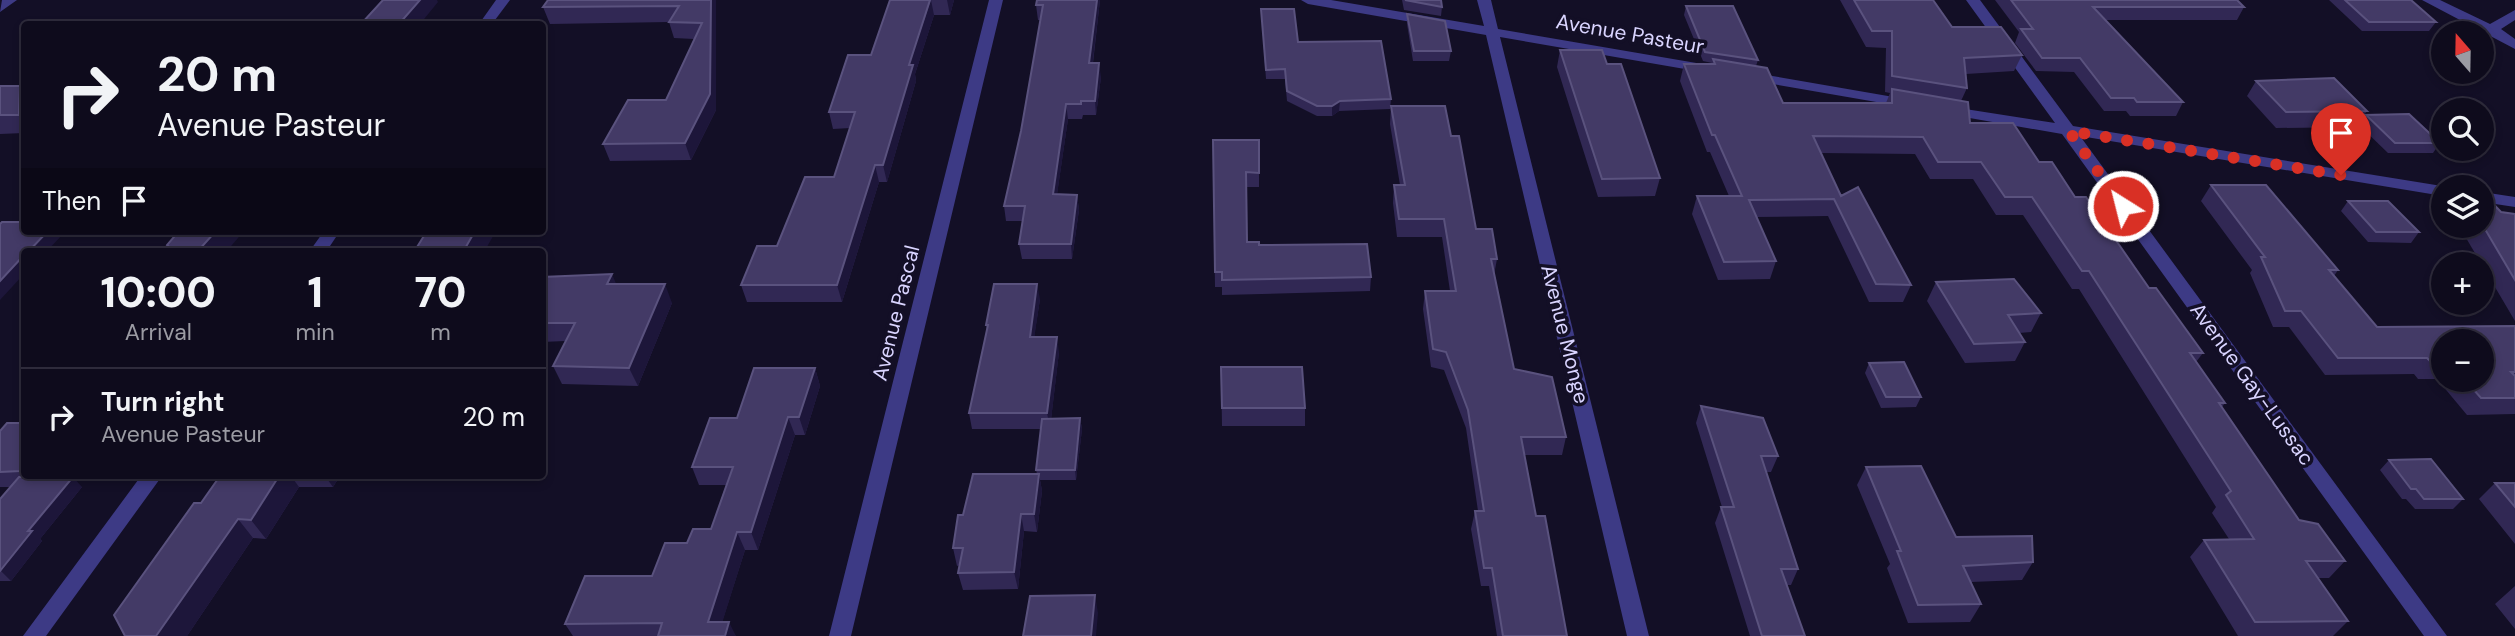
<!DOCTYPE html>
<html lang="en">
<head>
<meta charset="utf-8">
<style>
  :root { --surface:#0e0b1c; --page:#171425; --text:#f1f3f6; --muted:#9b9ba3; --line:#2e2b3b }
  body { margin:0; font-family:"DM Sans",sans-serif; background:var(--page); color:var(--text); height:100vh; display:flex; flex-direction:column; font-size:26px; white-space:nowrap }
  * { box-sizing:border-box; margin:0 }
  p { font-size:23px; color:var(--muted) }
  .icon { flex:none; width:38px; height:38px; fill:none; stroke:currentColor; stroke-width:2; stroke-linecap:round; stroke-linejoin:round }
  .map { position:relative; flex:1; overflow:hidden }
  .side { position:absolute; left:21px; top:248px; width:525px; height:231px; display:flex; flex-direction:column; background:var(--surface); border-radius:7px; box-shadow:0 4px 10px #0003,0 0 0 2px var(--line) }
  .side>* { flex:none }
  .top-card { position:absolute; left:21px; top:21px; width:525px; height:214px; border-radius:7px; box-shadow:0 4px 10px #0003,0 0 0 2px var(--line); background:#0e0b1c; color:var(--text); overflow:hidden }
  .needle { width:46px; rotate:340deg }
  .fabs { position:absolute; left:2431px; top:21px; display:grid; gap:14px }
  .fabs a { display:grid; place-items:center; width:63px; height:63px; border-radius:50%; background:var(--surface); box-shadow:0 4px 10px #0003,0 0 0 2px var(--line); font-size:35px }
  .pin { position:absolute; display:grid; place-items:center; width:60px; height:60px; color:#fff; margin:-72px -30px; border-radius:50% 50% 50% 0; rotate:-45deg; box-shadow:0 0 7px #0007 }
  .pin .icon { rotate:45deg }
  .me { position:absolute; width:77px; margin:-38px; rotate:324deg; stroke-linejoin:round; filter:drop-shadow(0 0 5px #0008) }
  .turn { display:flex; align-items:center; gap:24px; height:147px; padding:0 21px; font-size:32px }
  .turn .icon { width:91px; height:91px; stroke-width:2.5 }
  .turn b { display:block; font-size:49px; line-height:60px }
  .then { display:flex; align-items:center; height:66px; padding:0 21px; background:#0003; gap:14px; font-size:26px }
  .eta { display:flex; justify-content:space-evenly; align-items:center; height:119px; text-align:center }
  .eta b { font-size:42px; font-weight:800; line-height:49px }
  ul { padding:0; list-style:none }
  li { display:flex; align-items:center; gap:21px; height:98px; padding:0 21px; border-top:2px solid var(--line) }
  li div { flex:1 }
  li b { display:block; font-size:26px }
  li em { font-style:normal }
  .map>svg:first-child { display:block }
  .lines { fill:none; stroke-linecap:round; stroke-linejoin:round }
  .minor { fill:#3d3a85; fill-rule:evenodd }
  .wall { fill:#312854; fill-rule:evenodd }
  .shaded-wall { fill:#1d163a }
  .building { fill:#433a66; stroke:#5a527e; stroke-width:2 }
  .route { stroke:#d93025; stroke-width:12; stroke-dasharray:0 21.6 }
  .labels { text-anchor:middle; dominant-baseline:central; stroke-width:7; stroke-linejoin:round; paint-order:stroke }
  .street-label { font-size:21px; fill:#d9d4ff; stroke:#130f26 }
</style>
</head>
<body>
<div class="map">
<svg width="2515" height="636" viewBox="0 0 2515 636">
  <rect width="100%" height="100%" fill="#130f26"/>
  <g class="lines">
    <path class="minor" d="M2 0H17L0 12Z
      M496 0H510L492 24H479Z
      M989 0H1003L851 636H829Z
      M1301 0H1331L1484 26 1477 0H1491L1498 29 1708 65 1715 69 1708 73 1500 37 1649 636H1627L1486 35 1308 4Z
      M1966 0H1980L2073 126 2448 187H2443V196L2080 136 2447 636H2424L2062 134 1941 113 1939 110 1946 106 2055 123Z
      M2422 0H2440L2490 24 2515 10V20L2501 29 2515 39V49Z
      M1749 72 1911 100 1918 104 1911 108 1744 79 1742 76Z
      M2482 192 2515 197V207L2482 202Z
      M324 231H340L326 252H309Z
      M141 476H162L46 636H23Z"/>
  </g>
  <path class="wall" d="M548 0H716V110L691 160 610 161 603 144 666 100 694 39 674 38 669 22 550 24 543 7Z
    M890 0H954L950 15H934L915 74 916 81 887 182H879L842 302H747L741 285 777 246 834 177 850 128 833 129 829 112 871 55Z
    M1100 0 1093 63 1101 77 1096 115H1083L1082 119H1068L1057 194 1077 195 1079 210 1072 259H1022L1019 244 1023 221H1006L1004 206 1021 131 1041 20H1038L1036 5Z
    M1402 0H1441L1442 7 1441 16 1404 10Z
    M1840 0H1933L1952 27 2022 55 2014 71 1966 74 1967 88 1961 101 1970 123 2039 162 2075 197 2203 353 2196 362 2225 403 2222 407 2299 520 2345 561 2329 578H2318L2348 621 2333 636H2238L2190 557 2204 540 2229 539 2212 513 2216 507 2079 289H2072L2023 215H1996L1973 179H1930L1915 154 1821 153 1841 196 1911 285 1903 302H1869L1828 216 1756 217 1776 261 1770 279 1718 280 1692 214 1697 196H1729L1710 152H1707L1680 81 1684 64 1712 63 1703 61 1684 15 1686 6 1758 60 1756 66 1783 103H1886L1890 93 1885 92 1886 48 1866 47Z
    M1995 0H2237L2244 7 2237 20H2106L2183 102 2176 116H2130L2126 111H2104L2074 72 2036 71 2015 43 2019 32Z
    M2329 0H2411L2436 22 2429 31H2362Z
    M1261 9 1298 42 1391 99 1390 109 1339 111 1332 116H1317L1287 101 1285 79H1266Z
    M1407 14 1451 51 1449 61H1413L1407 24Z
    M1560 50 1607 64 1660 178 1655 196 1598 197 1557 67Z
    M2256 81 2367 111 2356 127 2276 128 2247 96Z
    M0 86 24 93V133L0 134Z
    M1391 106 1451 136 1476 229 1497 259 1494 275 1514 369 1566 437 1562 455H1524L1536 516 1567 636H1497L1489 586H1481L1471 529 1475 511H1478L1466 428 1444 370 1431 367 1423 309 1425 291H1450L1442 237H1397L1393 203 1394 185H1400L1390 124Z
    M2366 115 2440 143 2433 153H2388L2359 125Z
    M1213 140H1259V187H1247V242L1371 277 1370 291 1222 295V287H1215Z
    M2211 185 2338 270 2334 276 2377 327 2515 326V414L2467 415 2437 379H2418L2414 374 2325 375 2289 327H2273L2250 273 2252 270 2201 201ZM2443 341 2482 380H2443Z
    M2482 192 2501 212 2515 214V321L2459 226H2482Z
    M2348 201 2419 232 2411 243 2368 242 2341 211Z
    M542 277 616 284 672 303 638 386 562 384 553 366 565 341 542 342Z
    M1936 282 2041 313 2031 332 2019 333 2025 342 2015 361 1965 363 1927 301Z
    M1040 299 1034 337 1059 352 1051 419 1080 418 1082 429 1076 480H1040L1042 491 1037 532 1024 531 1018 589 963 590 958 573 960 565 957 566 953 548 963 515 1037 474 1036 470 1041 429H972L969 413 987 331 986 325Z
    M1869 363 1921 397 1916 407 1881 408 1865 373Z
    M1221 367 1305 408V426H1222Z
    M815 368 820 386 805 435H795L758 550H745L722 622 736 636H573L565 624 652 576 687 543 711 529 726 485H699L692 467 737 418Z
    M1701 406 1778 456 1771 472H1766L1798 569 1791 585H1786L1805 636H1750L1715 523 1721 507H1722L1696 423Z
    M24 423V476H44L43 477 82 487 40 539 42 541 11 581H0V499L11 487H0V431Z
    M2389 460 2463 499 2453 509H2415L2406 499H2402L2380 470Z
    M1866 467 1956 537 2033 562 2022 580 1971 582 1981 604 1970 622 1908 623 1887 568 1890 564 1857 485Z
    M220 476H340L333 487H299L266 539 253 538 187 636H125L201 503Z
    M2495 483H2515V544L2479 499Z
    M2515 586V629L2495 604Z"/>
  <path class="shaded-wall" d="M420 0H437L438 2 420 24H399Z
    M711 0H716V110L691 160 685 143Z
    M931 0 934 15 915 74 916 81 887 182 883 165 909 65Z
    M947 0H954L950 15Z
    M1097 0H1100L1091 77 1089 63Z
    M1099 63 1101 77 1096 115 1095 101Z
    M20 86 24 93V122L19 115Z
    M1340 101 1339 111 1332 116V106Z
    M1066 104 1068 119 1055 209 1053 194Z
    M875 165 879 182 842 302 837 285Z
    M1077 195 1079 210 1072 259 1071 244Z
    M48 231 65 232 46 252H28Z
    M216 231H244L226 252H197Z
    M475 231H496L484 252H463Z
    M24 255V274L0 300V281Z
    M612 274 620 293 607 284Z
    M665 284 672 303 638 386 629 368Z
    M1037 284 1040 299 1032 353 1030 337Z
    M1057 337 1059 352 1050 429 1047 413Z
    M815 368 820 386 805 435 799 417Z
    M788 417 795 435 758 550 751 532Z
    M1080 418 1082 429 1076 480 1075 470Z
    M24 466V476L20 471Z
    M1039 474 1042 491 1037 532 1034 514Z
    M279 476H291L299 487 266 539 251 520Z
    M325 476H340L333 487Z
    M73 477 82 487 40 539 42 541 11 581 1 571 28 531Z
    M1021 514 1024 531 1018 589 1014 572Z
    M238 519 253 538 187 636H156Z
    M737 532 745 550 718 636 708 622Z
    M1095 595 1098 613 1096 636H1091Z
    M729 622 736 636H725Z"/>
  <path class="building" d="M383 0H420L399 24H361Z
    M548 0H711L710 94 685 143 603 144 628 100H666L702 23 669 22 679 6 543 7Z
    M890 0H930L909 65H913L883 165H875L837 285H741L757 246H777L805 177H834L855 112H829L848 55H871Z
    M1037 0H1097L1089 63H1099L1095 101H1081V104H1066L1053 194 1077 195 1071 244H1019L1025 206H1004L1021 131 1043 5H1036Z
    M1405 0H1441L1442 7Z
    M1854 0H1933L1952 27H2001L2022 55 1964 58 1967 88 1892 76V31H1872Z
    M2011 0H2237L2244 7H2093L2183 102H2137L2134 98H2111L2080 58H2042L2021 29H2033Z
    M2345 0H2411L2436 22H2369Z
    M1686 6H1733L1758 60 1705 52Z
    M1261 9H1294L1298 42 1381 41 1391 99 1340 101 1332 106H1317L1287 91 1285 69 1266 70Z
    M1407 14 1445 21 1451 51H1414Z
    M1560 50H1602L1607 64H1621L1660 178 1602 179Z
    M1713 59 1767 68 1783 103H1892V89L1968 102 1970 123H2013L2039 162H2052L2075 197H2086L2149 288H2156L2203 353H2190L2225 403H2219L2299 520 2318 524 2345 561H2306L2348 621 2255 622 2204 540 2254 539 2226 495 2231 491 2089 271H2082L2032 197H2005L1981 162H1938L1923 137 1813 136 1841 196 1858 187 1911 285 1876 284 1834 199 1749 200 1776 261 1724 262 1697 196H1742L1715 135H1712L1684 64H1715Z
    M2334 78 2367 111 2286 112 2256 81Z
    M0 86H20L19 115H0Z
    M1391 106H1445L1451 136H1459L1476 229H1492L1497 259H1491L1514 369 1552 377 1566 437H1521L1536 516H1545L1567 636H1503L1492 568H1484L1475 511H1484L1468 410 1446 352 1433 349 1425 291H1456L1444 219H1399L1394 185H1405Z
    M2409 114 2440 143H2395L2366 115Z
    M1213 140H1259V173L1246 172 1247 242H1259V245L1367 244 1371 277 1222 280V272H1215Z
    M2468 178 2477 187H2459L2458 186Z
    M2211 185H2266L2338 270H2329L2377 327 2515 326V372H2511L2515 376V398H2481L2465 380H2482V341H2443V363H2432L2427 358H2338L2301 311H2285L2261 257H2265Z
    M2482 192 2501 212 2515 214V280L2482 224Z
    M2348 201H2388L2419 232H2376Z
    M2 222H24V231H48L28 252H24V255L0 281V224Z
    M179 231H216L197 252H144L147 250 172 249 167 245Z
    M427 231H475L463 252H414Z
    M612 274 607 284H665L629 368 553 366 575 323H542V277Z
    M2014 279 2041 313 2008 315 2025 342 1974 344 1936 282Z
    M994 284H1037L1030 337H1057L1047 413H969L988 325H986Z
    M1904 362 1921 397H1886L1869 363Z
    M1221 367H1302L1305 408H1222Z
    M754 368H815L799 417H788L751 532H737L708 622H729L725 636H658L662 623 565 624 585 576H652L665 543H687L693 529H711L733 467H692L710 418H737Z
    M1701 406 1763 418 1778 456H1761L1798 569H1781L1805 636H1762L1721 507H1734Z
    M1080 418 1075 470H1036L1042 419Z
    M7 423H24V466L20 471 0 472V431Z
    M2431 459 2463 499H2424L2416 489H2411L2389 460Z
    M1921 466 1956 537 2032 536 2033 562 1963 566 1981 604 1918 605 1897 551H1901L1866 467Z
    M973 474H1039L1034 514H1021L1014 572 958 573 963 548H953L958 515H963Z
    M220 476H279L251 520 238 519 156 636H125L114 615 194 503H201Z
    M19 477H73L28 531H32L0 571V499Z
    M2495 483H2515V507Z
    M1095 595 1091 636H1023L1030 596Z"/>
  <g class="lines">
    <path class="route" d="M2123 206 2069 131 2341 175"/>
  </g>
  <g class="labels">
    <g class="street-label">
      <text transform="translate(1630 34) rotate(10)">Avenue Pasteur</text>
      <text transform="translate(896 313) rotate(-76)">Avenue Pascal</text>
      <text transform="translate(1565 334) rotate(76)">Avenue Monge</text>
      <text transform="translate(2252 384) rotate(54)">Avenue Gay-Lussac</text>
    </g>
  </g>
</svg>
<div class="fabs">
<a><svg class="needle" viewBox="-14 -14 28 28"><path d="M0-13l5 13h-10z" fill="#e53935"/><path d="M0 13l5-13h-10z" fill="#9b9ba3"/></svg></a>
<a><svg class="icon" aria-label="search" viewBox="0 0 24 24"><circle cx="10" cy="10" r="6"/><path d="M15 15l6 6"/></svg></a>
<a><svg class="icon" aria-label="layers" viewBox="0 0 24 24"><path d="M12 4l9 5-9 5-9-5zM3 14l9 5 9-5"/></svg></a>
<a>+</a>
<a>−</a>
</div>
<div class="pin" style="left:2341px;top:175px;background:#d93025"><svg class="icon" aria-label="arrive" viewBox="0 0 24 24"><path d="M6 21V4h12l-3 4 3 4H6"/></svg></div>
<svg class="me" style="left:2123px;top:206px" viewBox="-20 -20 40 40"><circle r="17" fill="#d93025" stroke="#fff" stroke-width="3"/><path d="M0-11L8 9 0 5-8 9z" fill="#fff"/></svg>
<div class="top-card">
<div class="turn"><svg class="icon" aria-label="right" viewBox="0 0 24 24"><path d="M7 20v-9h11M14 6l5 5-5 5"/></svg><div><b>20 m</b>Avenue Pasteur</div></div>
<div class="then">Then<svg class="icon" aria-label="arrive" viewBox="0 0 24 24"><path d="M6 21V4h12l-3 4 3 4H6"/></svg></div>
</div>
<section class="side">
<div class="eta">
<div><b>10:00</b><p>Arrival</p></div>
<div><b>1</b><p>min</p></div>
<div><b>70</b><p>m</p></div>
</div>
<ul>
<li><svg class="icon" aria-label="right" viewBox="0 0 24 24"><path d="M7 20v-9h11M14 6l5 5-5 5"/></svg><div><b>Turn right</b><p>Avenue Pasteur</p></div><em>20 m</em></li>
</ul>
</section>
</div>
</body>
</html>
